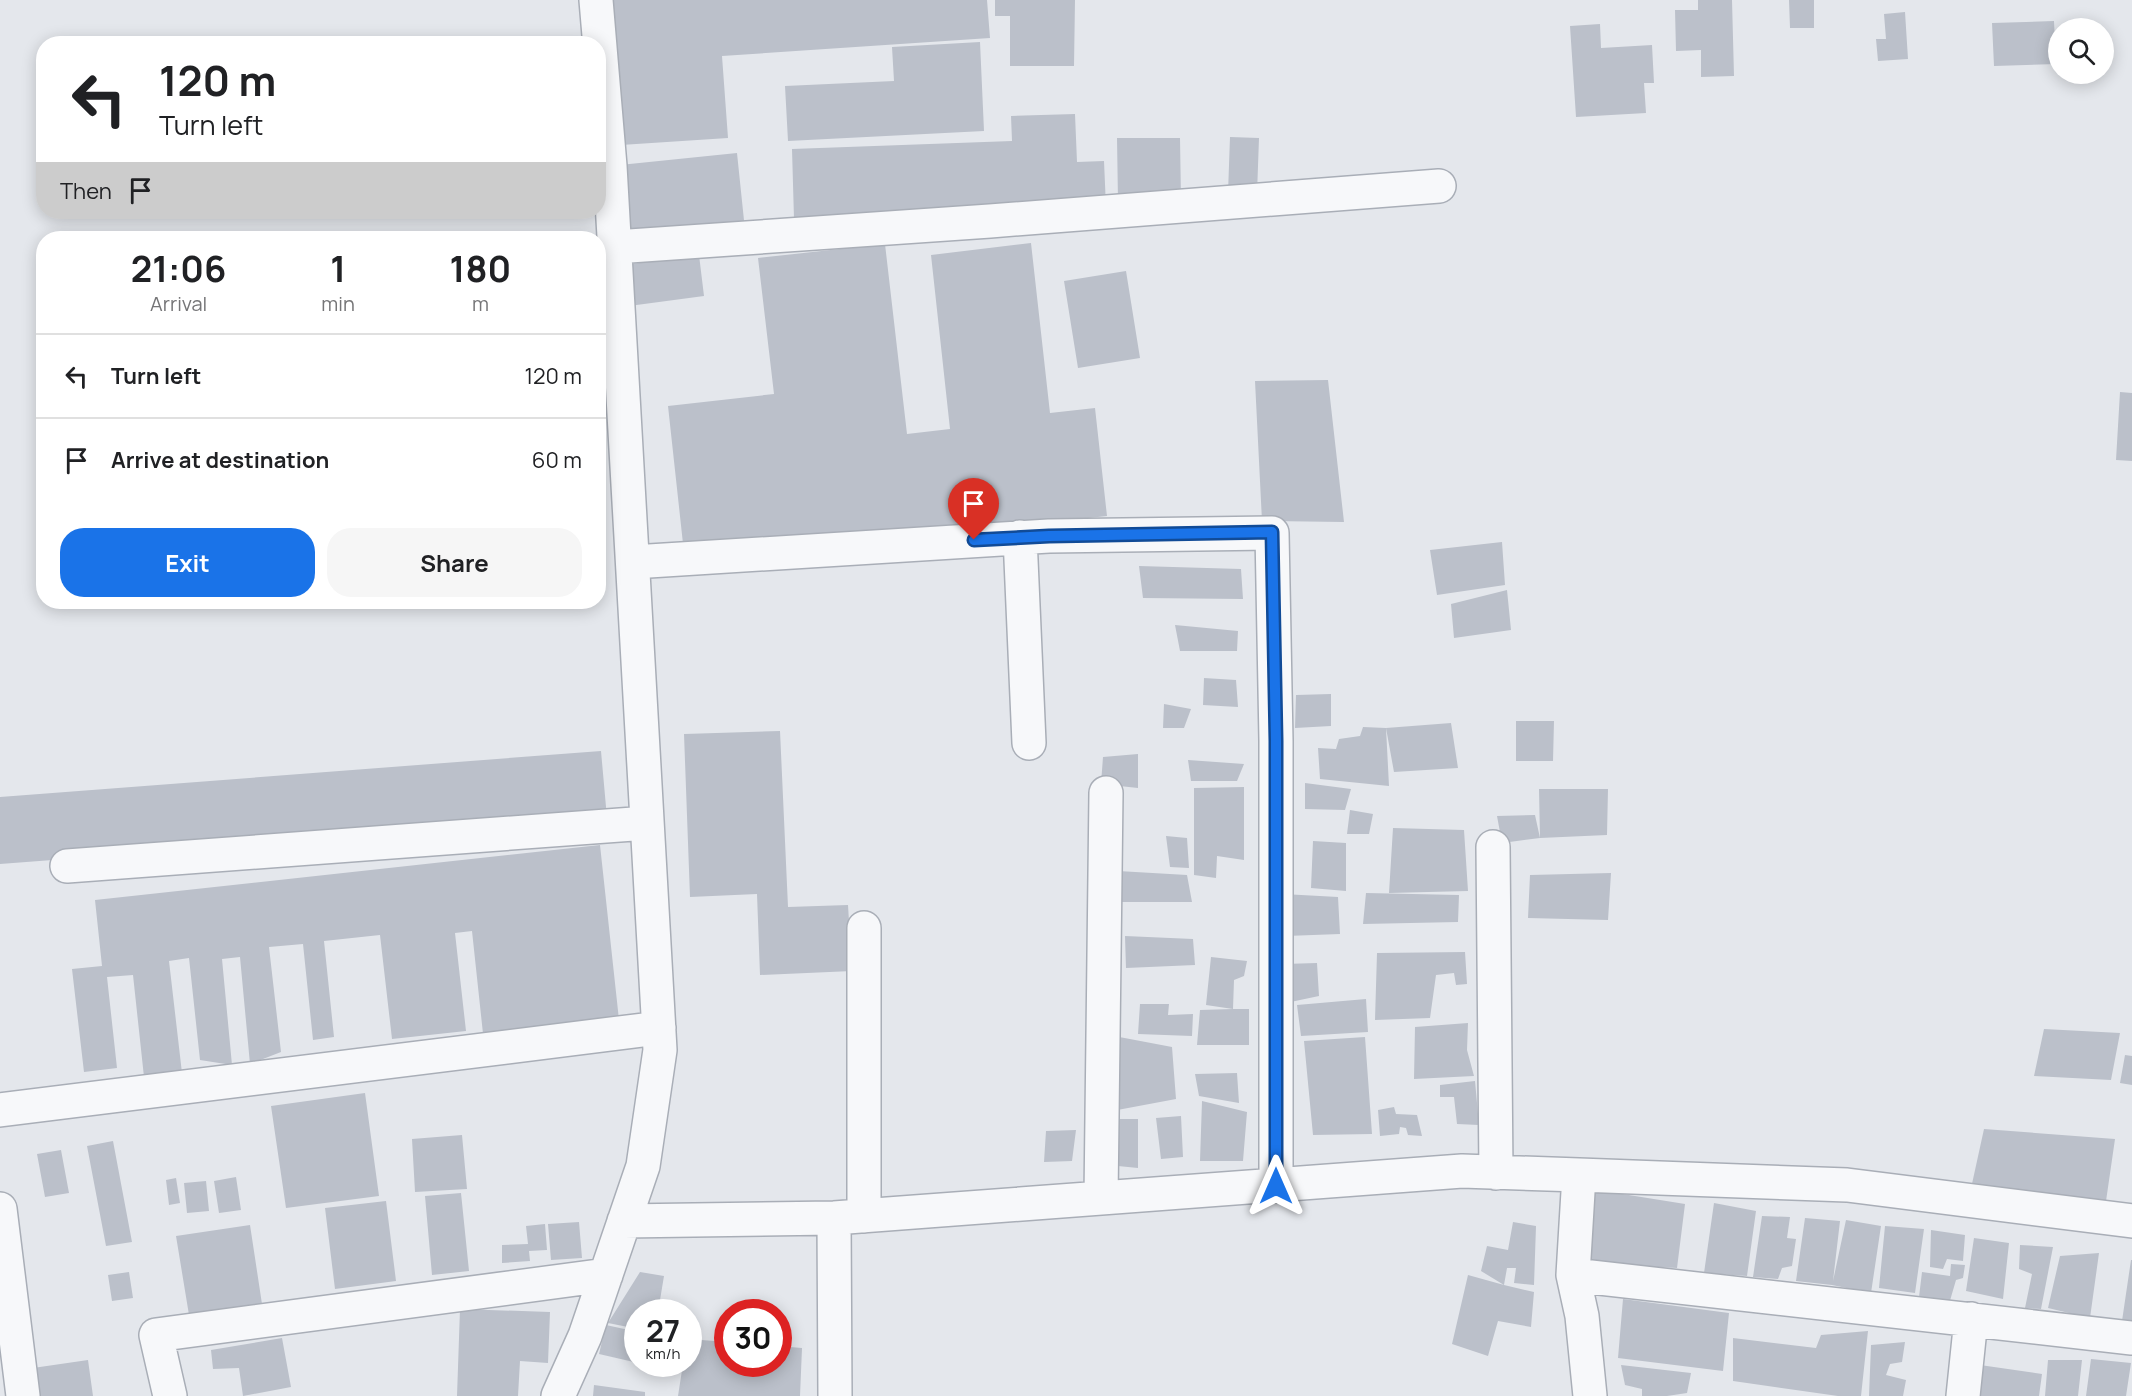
<!DOCTYPE html>
<html lang="en">
<head>
<meta charset="utf-8">
<style>
  :root { --surface:#fff; --page:#f6f6f6; --text:#202124; --muted:#757577; --line:#e0e0e0; --accent:#1a73e8 }
  body { margin:0; font-family:Manrope,sans-serif; background:var(--page); color:var(--text); height:100vh; display:flex; flex-direction:column; font-size:22px; white-space:nowrap }
  * { box-sizing:border-box; margin:0 }
  p { font-size:20px; color:var(--muted) }
  .icon { flex:none; width:33px; height:33px; fill:none; stroke:currentColor; stroke-width:2; stroke-linecap:round; stroke-linejoin:round }
  .map { position:relative; flex:1; overflow:hidden }
  .details { position:absolute; left:36px; top:231px; width:570px; height:378px; display:flex; flex-direction:column; background:var(--surface); border-radius:24px; box-shadow:0 3px 15px #0003 }
  .details>* { flex:none }
  .hud { position:absolute; left:36px; top:36px; width:570px; height:183px; border-radius:24px; box-shadow:0 3px 15px #0003; background:#fff; color:var(--text); overflow:hidden }
  .tools { position:absolute; left:2048px; top:18px; display:grid; gap:12px }
  .tools a { display:grid; place-items:center; width:66px; height:66px; border-radius:50%; background:var(--surface); box-shadow:0 3px 15px #0003; font-size:30px }
  .speed { position:absolute; left:624px; top:1299px; display:flex; gap:12px; font-size:30px; font-weight:700; text-align:center }
  .speed>* { display:grid; place-content:center; width:78px; height:78px; border-radius:50%; background:var(--surface); box-shadow:0 3px 15px #0003; line-height:1 }
  .speed small { font-size:15px; font-weight:400 }
  .speed .limit { border:9px solid #d22; background:#fff; color:#111 }
  .pin { position:absolute; display:grid; place-items:center; width:51px; height:51px; color:#fff; margin:-62px -26px; border-radius:50% 50% 50% 0; rotate:-45deg; box-shadow:0 0 6px #0007 }
  .pin .icon { rotate:45deg }
  .me { position:absolute; width:66px; margin:-33px; rotate:0deg; stroke-linejoin:round; filter:drop-shadow(0 0 4px #0008) }
  .turn { display:flex; align-items:center; gap:21px; height:126px; padding:0 24px; font-size:27px }
  .turn .icon { width:78px; height:78px; stroke-width:2.5 }
  .turn b { display:block; font-size:42px; line-height:51px }
  .then { display:flex; align-items:center; height:57px; padding:0 24px; background:#0003; gap:12px; font-size:22px }
  .eta { display:flex; justify-content:space-evenly; align-items:center; height:102px; text-align:center }
  .eta b { font-size:36px; font-weight:700; line-height:42px }
  .action { display:flex; gap:12px; margin-top:auto; padding:12px 24px }
  .action a { flex:1; height:69px; border-radius:24px; background:var(--accent); color:#fff; font-size:24px; font-weight:700; line-height:69px; text-align:center }
  .action a+a { background:var(--page); color:var(--text) }
  ul { padding:0; list-style:none }
  li { display:flex; align-items:center; gap:18px; height:84px; padding:0 24px; border-top:2px solid var(--line) }
  li div { flex:1 }
  li b { display:block; font-size:22px }
  li em { font-style:normal }
  .map>svg:first-child { display:block }
  .building { fill:#bbc0ca }
  .lines { fill:none; stroke-linecap:round; stroke-linejoin:round }
  .minor-casing { stroke:#a9aeb7; stroke-width:36 }
  .minor { stroke:#f7f8fa; stroke-width:33 }
  .route-casing { stroke:#114b97; stroke-width:15 }
  .route { stroke:#1a73e8; stroke-width:10 }
</style>
</head>
<body>
<div class="map">
<svg width="2132" height="1396" viewBox="0 0 2132 1396">
  <rect width="100%" height="100%" fill="#e4e7ec"/>
  <path class="building" d="M611 0H987L990 38 722 56 728 138 621 145Z
    M995 0H1075L1074 66H1010V16H995Z
    M1698 0H1732L1734 76 1701 77V50L1676 51 1675 10H1698Z
    M1789 0H1814V28H1790Z
    M1905 12 1908 59 1878 61 1876 39H1886L1884 14Z
    M2054 21 2056 64 1994 66 1992 23Z
    M1600 24 1601 48 1652 45 1654 83H1644L1646 113 1576 117 1570 26Z
    M980 42 984 131 788 141 785 86 894 81 892 47Z
    M1075 114 1077 162 1104 161 1106 207 794 219 792 149 1012 141 1011 116Z
    M1230 137 1259 138 1257 194 1228 193Z
    M1117 138H1180L1181 201 1118 202Z
    M737 153 745 230 618 242 610 166Z
    M1031 243 1050 413 1095 408 1107 516 685 562 668 406 774 394 758 258 885 244 907 434 950 429 931 255Z
    M699 255 704 296 629 306 624 265Z
    M1126 271 1140 358 1078 368 1064 281Z
    M1328 380 1344 522 1262 521 1255 381Z
    M2120 392 2132 393V461L2116 460Z
    M1502 542 1505 585 1437 595 1430 550Z
    M1139 566 1241 569 1243 599 1143 598Z
    M1507 590 1511 630 1454 638 1451 604Z
    M1175 625 1238 631 1237 651H1180Z
    M1204 678 1236 680 1238 707 1203 705Z
    M1331 694V726L1295 728 1296 695Z
    M1164 704 1191 709 1184 728H1163Z
    M1516 721H1554L1553 761H1516Z
    M1451 723 1458 768 1394 772 1386 728Z
    M1363 727 1386 728 1389 786 1320 779 1318 748 1336 749 1339 739 1360 736Z
    M780 731 788 907 848 905 852 971 760 975 757 894 690 897 684 734Z
    M601 751 607 818 0 864V797Z
    M1138 754V788L1101 784 1103 757Z
    M1188 760 1244 764 1237 781H1191Z
    M1305 783 1351 789 1345 810 1305 809Z
    M1244 787V860L1217 856 1216 878 1194 875V788Z
    M1539 789H1608L1607 835 1540 838Z
    M1350 810 1373 814 1369 834H1347Z
    M1535 815 1540 838 1502 843 1497 816Z
    M1393 828 1464 830 1468 891 1389 893Z
    M1166 836 1187 838 1189 868 1170 867Z
    M1313 841 1346 843V891L1311 888Z
    M600 845 620 1029 484 1043 472 931 455 933 466 1031 392 1039 380 935 324 941 334 1037 313 1040 303 944 269 947 281 1052 250 1064 240 957 222 959 232 1065 200 1060 189 958 169 961 182 1073 144 1077 133 975 107 977 117 1068 84 1072 72 969 102 966 95 900Z
    M1118 871 1187 875 1192 902H1113Z
    M1611 873 1608 920 1528 918 1530 875Z
    M1366 893 1459 895 1458 922 1363 924Z
    M1283 894 1338 897 1340 934 1286 936Z
    M1125 936 1193 939 1195 965 1126 968Z
    M1465 952 1467 984 1456 985 1454 973 1436 975 1430 1018 1375 1020 1377 953Z
    M1211 957 1247 961 1244 976 1234 980 1233 1009H1249V1045H1197L1200 1010 1233 1009 1206 1005Z
    M1317 963 1319 996 1281 1004 1284 964Z
    M1366 999 1368 1032 1301 1036 1297 1005Z
    M1140 1004H1169L1168 1015 1193 1014 1192 1036 1138 1034Z
    M1468 1023 1467 1050 1474 1076 1414 1079 1415 1027Z
    M2044 1029 2120 1033 2111 1080 2034 1076Z
    M1114 1036 1172 1047 1176 1099 1112 1111Z
    M1365 1037 1372 1134 1313 1135 1304 1041Z
    M2125 1055 2132 1056V1085L2120 1083Z
    M1237 1073 1239 1103 1199 1096 1195 1074Z
    M1475 1081 1479 1125 1457 1124 1454 1097H1440V1085Z
    M365 1093 379 1196 286 1208 271 1106Z
    M1202 1101 1247 1112 1243 1161H1200Z
    M1394 1107 1396 1114 1417 1115 1422 1136 1408 1135 1406 1128 1400 1127 1399 1134 1380 1136 1378 1110Z
    M1181 1116 1183 1157 1161 1159 1156 1118Z
    M1110 1119H1138V1168L1108 1165Z
    M1984 1129 2115 1139 2105 1208 1970 1193Z
    M1076 1130 1072 1161 1044 1162 1046 1131Z
    M462 1135 467 1189 415 1192 412 1139Z
    M113 1141 132 1242 106 1246 87 1146Z
    M61 1150 69 1193 45 1197 37 1154Z
    M236 1177 241 1210 219 1213 214 1181Z
    M176 1178 180 1203 169 1205 166 1180Z
    M206 1181 209 1211 187 1213 184 1183Z
    M1585 1188 1685 1204 1677 1268 1582 1263Z
    M461 1193 469 1271 432 1275 425 1196Z
    M386 1201 396 1281 335 1289 325 1208Z
    M1714 1203 1756 1211 1747 1276 1704 1273Z
    M1762 1216 1790 1217 1787 1238 1796 1239 1792 1266 1782 1268 1778 1279 1753 1277Z
    M1805 1218 1840 1221 1833 1281 1846 1220 1881 1226 1871 1293 1832 1285 1796 1281Z
    M579 1222 582 1258 551 1260 548 1224Z
    M1513 1222 1536 1226 1534 1285 1514 1283 1516 1268H1507L1504 1285 1534 1292 1531 1327 1498 1321 1488 1356 1452 1344 1468 1275 1504 1285 1481 1271 1487 1246 1508 1250Z
    M545 1224 547 1250 529 1251 530 1261 502 1263V1245L528 1244 526 1226Z
    M250 1225 262 1304 189 1315 176 1236Z
    M1885 1226 1924 1229 1915 1293 1879 1288Z
    M1931 1230 1965 1235 1963 1261 1947 1259 1943 1269 1930 1267Z
    M1974 1238 2009 1243 2003 1299 1966 1291Z
    M2020 1245 2053 1247 2041 1309 2025 1308 2032 1274 2019 1269Z
    M2099 1253 2090 1318 2048 1308 2060 1256Z
    M2131 1260H2132V1322L2122 1321Z
    M1951 1264 1965 1265 1963 1278 1956 1280 1949 1304 1919 1297 1922 1272 1950 1276Z
    M129 1272 133 1298 112 1301 108 1275Z
    M640 1272 664 1276 658 1312H638V1329L608 1323Z
    M1623 1299 1729 1313 1723 1371 1618 1358Z
    M460 1309 550 1312 548 1363 520 1361 518 1396H457Z
    M606 1325 638 1332V1363L599 1354Z
    M1868 1331 1861 1396H1838L1733 1381V1338L1816 1348 1821 1335Z
    M282 1338 291 1387 243 1396 239 1368 213 1369 211 1350Z
    M688 1339 728 1342V1364H778V1346L802 1348 800 1396H678L683 1364H688Z
    M1905 1342 1902 1362 1890 1364 1886 1375 1906 1380 1903 1396H1869L1871 1345Z
    M2091 1359 2131 1363 2126 1396H2086Z
    M88 1360 93 1396H37L33 1368Z
    M2048 1360H2082L2078 1396H2045Z
    M1621 1365 1691 1373 1687 1393 1667 1396H1642V1389L1625 1385Z
    M1980 1365 2042 1374 2039 1396H1976Z
    M594 1385 645 1392V1396H593Z"/>
  <g class="lines">
    <defs>
      <path id="minor" d="M615 247 990 221 1439 186
        M1020 537 1029 743
        M633 562 1049 536 1272 533 1276 741V1186
        M1493 847 1496 1173
        M67 866 647 823
        M0 1110 659 1028
        M1579 1175 1847 1185 2132 1221
        M1101 1198 1106 793
        M0 1209 23 1396
        M864 1216V928
        M834 1218 835 1396
        M624 1221 834 1218 1462 1171 1579 1175 1573 1275 1582 1316 1590 1396
        M1573 1275 2132 1338
        M170 1396 156 1335 606 1275
        M558 1396 585 1336 643 1166 660 1050 610 166 596 0
        M1963 1396 1971 1319"/>
    </defs>
    <use href="#minor" class="minor-casing"/>
    <use href="#minor" class="minor"/>
  </g>
  <g class="lines">
    <defs>
      <path id="route" d="M974 540 1049 536 1272 532 1276 741V1186"/>
    </defs>
    <use href="#route" class="route-casing"/>
    <use href="#route" class="route"/>
  </g>
</svg>
<div class="tools">
<a><svg class="icon" aria-label="search" viewBox="0 0 24 24"><circle cx="10" cy="10" r="6"/><path d="M15 15l6 6"/></svg></a>
</div>
<div class="speed"><div>27<small>km/h</small></div><div class="limit">30</div></div>
<div class="pin" style="left:974px;top:540px;background:#d93025"><svg class="icon" aria-label="arrive" viewBox="0 0 24 24"><path d="M6 21V4h12l-3 4 3 4H6"/></svg></div>
<svg class="me" style="left:1276px;top:1186px" viewBox="-20 -20 40 40"><path d="M0-17L14 15 0 8-14 15z" fill="#1a73e8" stroke="#fff" stroke-width="4"/></svg>
<div class="hud">
<div class="turn"><svg class="icon" aria-label="left" viewBox="0 0 24 24"><path d="M17 20v-9H6M10 6l-5 5 5 5"/></svg><div><b>120 m</b>Turn left</div></div>
<div class="then">Then<svg class="icon" aria-label="arrive" viewBox="0 0 24 24"><path d="M6 21V4h12l-3 4 3 4H6"/></svg></div>
</div>
<section class="details">
<div class="eta">
<div><b>21:06</b><p>Arrival</p></div>
<div><b>1</b><p>min</p></div>
<div><b>180</b><p>m</p></div>
</div>
<ul>
<li><svg class="icon" aria-label="left" viewBox="0 0 24 24"><path d="M17 20v-9H6M10 6l-5 5 5 5"/></svg><div><b>Turn left</b></div><em>120 m</em></li>
<li><svg class="icon" aria-label="arrive" viewBox="0 0 24 24"><path d="M6 21V4h12l-3 4 3 4H6"/></svg><div><b>Arrive at destination</b></div><em>60 m</em></li>
</ul>
<div class="action"><a>Exit</a><a>Share</a></div>
</section>
</div>
</body>
</html>
